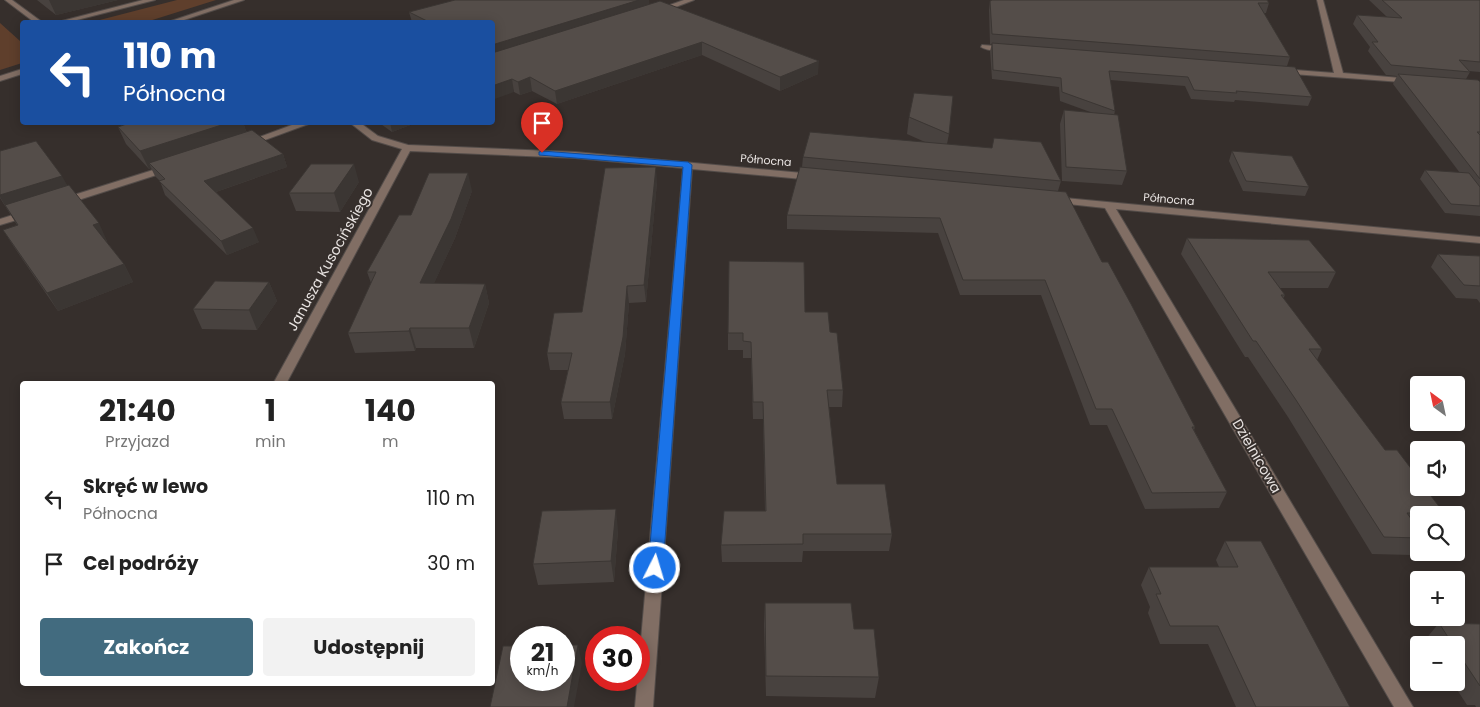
<!DOCTYPE html>
<html lang="pl">
<head>
<meta charset="utf-8">
<style>
  :root { --surface:#fff; --page:#f2f2f2; --text:#222; --muted:#767676; --accent:#426b7f }
  body { margin:0; font-family:Poppins,sans-serif; background:var(--page); color:var(--text); height:100vh; display:flex; flex-direction:column; font-size:19px; white-space:nowrap }
  * { box-sizing:border-box; margin:0 }
  p { font-size:16px; color:var(--muted) }
  .icon { flex:none; width:28px; height:28px; fill:none; stroke:currentColor; stroke-width:2; stroke-linecap:round; stroke-linejoin:round }
  .map { position:relative; flex:1; overflow:hidden }
  .sheet { position:absolute; left:20px; top:381px; width:475px; height:305px; display:flex; flex-direction:column; background:var(--surface); border-radius:5px; box-shadow:0 2px 12px #0003 }
  .sheet>* { flex:none }
  .banner { position:absolute; left:20px; top:20px; width:475px; height:105px; border-radius:5px; box-shadow:0 2px 12px #0003; background:#1a4fa0; color:#fff; overflow:hidden }
  .needle { width:32px; rotate:327deg }
  .buttons { position:absolute; left:1410px; top:376px; display:grid; gap:10px }
  .buttons a { display:grid; place-items:center; width:55px; height:55px; border-radius:5px; background:var(--surface); box-shadow:0 2px 12px #0003; font-size:25px }
  .speed { position:absolute; left:510px; top:626px; display:flex; gap:10px; font-size:25px; font-weight:700; text-align:center }
  .speed>* { display:grid; place-content:center; width:65px; height:65px; border-radius:50%; background:var(--surface); box-shadow:0 2px 12px #0003; line-height:1 }
  .speed small { font-size:12px; font-weight:400 }
  .speed .limit { border:8px solid #d22; background:#fff; color:#111 }
  .pin { position:absolute; display:grid; place-items:center; width:42px; height:42px; color:#fff; margin:-51px -21px; border-radius:50% 50% 50% 0; rotate:-45deg; box-shadow:0 0 5px #0007 }
  .pin .icon { rotate:45deg }
  .me { position:absolute; width:55px; margin:-28px; rotate:5deg; stroke-linejoin:round; filter:drop-shadow(0 0 4px #0008) }
  .turn { display:flex; align-items:center; gap:18px; height:105px; padding:0 20px; font-size:22px }
  .turn .icon { width:65px; height:65px; stroke-width:2.5 }
  .turn b { display:block; font-size:35px; line-height:42px }
  .eta { display:flex; justify-content:space-evenly; align-items:center; height:85px; text-align:center }
  .eta b { font-size:30px; font-weight:700; line-height:35px }
  .action { display:flex; gap:10px; margin-top:auto; padding:10px 20px }
  .action a { flex:1; height:58px; border-radius:5px; background:var(--accent); color:#fff; font-size:20px; font-weight:700; line-height:58px; text-align:center }
  .action a+a { background:var(--page); color:var(--text) }
  ul { padding:0; list-style:none }
  li { display:flex; align-items:center; gap:15px; height:65px; padding:0 20px }
  li div { flex:1 }
  li b { display:block; font-size:19px }
  li em { font-style:normal }
  .map>svg:first-child { display:block }
  .green { fill:#5f3f2c }
  .lines { fill:none; stroke-linecap:round; stroke-linejoin:round }
  .minor-casing { stroke:#534c49; stroke-width:2 }
  .minor { fill:#816e64; fill-rule:evenodd }
  .wall { fill:#48423f }
  .shaded-wall { fill:#3b3633 }
  .building { fill:#544d49; stroke:#3b3633 }
  .route { fill:#1a73e8; stroke:#114b97 }
  .labels { text-anchor:middle; dominant-baseline:central; stroke-width:4; stroke-linejoin:round; paint-order:stroke }
  .far-street-label { font-size:11px; fill:#e9e4e2; stroke:#362f2c }
  .street-label { font-size:14px; fill:#e9e4e2; stroke:#362f2c }
</style>
</head>
<body>
<div class="map">
<svg width="1480" height="707" viewBox="0 0 1480 707">
  <rect width="100%" height="100%" fill="#362f2c"/>
  <path class="green" d="M177 0H216L146 22H92Z
    M0 23 20 41H22V63L0 70Z"/>
  <g class="lines">
    <defs>
      <path id="minor" d="M5 0H12L42 22H34Z
        M143 0H155L69 22H58Z
        M234 0H244L178 22H168Z
        M684 0H694L660 13 653 11Z
        M1317 0H1323L1343 73 1412 79H1415V83L1279 73V69H1282L1334 73Z
        M982 45 1008 47 1012 49C1005 53 988 51 981 47Z
        M22 69V74L0 81V76Z
        M300 122H314L251 145 248 146 243 143Z
        M349 122H359L378 136 408 145 575 152 813 174 818 177 813 180 692 169 653 707H635L683 168 575 158 410 151 286 384H273L402 149 372 140Z
        M169 165 174 168 172 170 66 204H58L57 202 58 200Z
        M1054 197 1480 237V243L1116 209 1413 707H1394L1105 208 1050 202V198Z
        M29 210 33 211 34 213 33 215 0 225V219Z"/>
    </defs>
    <use href="#minor" class="minor-casing"/>
    <use href="#minor" class="minor"/>
  </g>
  <path class="wall" d="M37 0H118L56 15Z
    M1267 0 1269 3 1266 13H1264L1290 57 1287 66 1312 97 1308 106 1235 100 1234 102 1191 99 1185 86 1110 80 1115 111 1114 115 1127 171 1122 185 1062 181 1060 124 1064 110 1093 113 1060 101 1059 87 992 79 990 51 992 44H990L989 10 990 1Z
    M1369 0H1480V72L1469 71 1470 72 1466 79 1480 82V216L1445 213 1420 179 1425 170 1460 173 1393 84 1397 76 1386 75 1368 51 1370 47 1353 24 1357 15 1387 17Z
    M650 4 818 74 780 91 702 55 557 104 532 91 520 95 514 92 492 22H412L409 12Z
    M909 117 949 134 947 144 1061 181 1058 191 1102 262 1195 427 1194 430 1227 492 1219 508 1145 509 1107 425H1090L1041 295H960L938 233 787 229V215L802 167 803 157 925 142 907 134Z
    M132 122H243L246 131 283 154 287 167 216 192 259 242 227 255 165 195 160 181 155 176 151 168 149 169 126 144 118 127Z
    M378 122H418L392 132Z
    M0 151 67 185 107 241H106L124 264 133 282 58 311 14 247 3 230 17 225 0 198Z
    M1232 151 1309 187 1305 196 1243 191 1229 161Z
    M359 182 340 212 296 211 289 193Z
    M657 182 646 302 629 303 625 354 612 419H564L561 402 568 370H550L547 353 582 312Z
    M472 191 455 238 434 283 485 284 489 303 474 348H416L415 351 355 353 348 333 371 283 367 272 411 215Z
    M1187 238 1336 272 1328 288H1279L1285 295 1283 299 1322 349 1317 360 1385 450 1444 513 1442 515H1419V545L1411 555 1372 554 1288 417 1248 357H1245L1181 254Z
    M1438 254 1480 256V303L1477 299 1456 298 1431 267Z
    M269 282 277 301 257 330 202 329 193 309Z
    M805 312 830 332 843 390 842 407H829L837 484 892 534 889 551H803L802 562H722L721 545 765 511 763 419H753L751 358H743V350H728V333Z
    M618 530 614 582 538 585 533 564Z
    M1225 541 1350 707H1236L1208 644H1160L1148 613 1150 607 1141 585 1149 567H1219L1216 560Z
    M765 603 854 629 879 677 875 698 766 696 764 624Z
    M1439 623 1480 624V707H1476L1475 705H1467L1452 682H1456V645H1428L1425 640Z"/>
  <path class="shaded-wall" d="M49 0H118L56 15Z
    M639 0H649L650 9 492 59V45Z
    M702 42V55L557 104 555 91Z
    M819 61 818 74 780 91V77Z
    M530 77 532 91 520 95 518 82Z
    M512 79 514 92 492 100V86Z
    M231 122H243L248 137 149 163 151 168 149 169 140 151Z
    M390 122H418L392 132Z
    M283 154 287 167 210 194 204 181Z
    M354 164 359 182 340 212 334 193Z
    M656 167 657 182 646 302 644 285Z
    M468 173 472 191 455 238 425 303 420 283Z
    M62 176 72 194 5 205 10 214 0 197V195Z
    M99 223 107 241 102 243 93 225Z
    M253 228 259 242 227 255 221 241Z
    M124 264 133 282 58 311 47 293Z
    M269 282 277 301 257 330 249 310Z
    M485 284 489 303 474 348 469 328Z
    M627 286 629 303 625 354 612 419 610 402Z
    M410 328 416 348 415 351 409 331Z
    M616 509 618 530 614 582 611 561Z
    M578 645 582 663 574 707H567Z"/>
  <path class="building" d="M455 0H639L492 45V22H429L409 12Z
    M992 0H1267L1269 3H1258L1290 57 992 34 990 1Z
    M1382 0H1480V62L1459 60 1470 72 1391 65 1372 42H1378L1357 15 1402 18Z
    M660 1 819 61 780 77 702 42 555 91 530 77 518 82 512 79 492 86V53Z
    M992 43 1295 67 1312 97 1236 91 1237 93 1194 90 1188 77 1109 71 1115 111 1062 92 1061 78 993 70Z
    M1398 74 1478 80 1480 82V132H1477L1480 135V179Z
    M914 93 953 96 949 134 909 117Z
    M1064 110 1118 115 1127 171 1066 167Z
    M132 122H231L140 151 118 127Z
    M252 130 283 154 204 181 253 228 221 241 159 181 165 179 149 163Z
    M810 132 992 148 994 138 1041 142 1061 181 803 157Z
    M36 141 62 176 0 195V151Z
    M1232 151 1292 156 1309 187 1246 181Z
    M311 164H354L334 193H289Z
    M656 167 644 285 627 286 623 337 610 402H561L572 353H547L554 313 582 312 605 168Z
    M800 167 1066 192 1102 262H1108L1131 304 1195 427H1192L1227 492 1152 493 1112 409H1096L1045 280H963L940 218 787 215Z
    M1425 170 1469 173 1480 187V206L1451 204Z
    M429 173H468L451 219 420 283 485 284 469 328H410L409 331 348 333 376 272H367L399 215H411Z
    M69 185 99 223 93 225 124 264 47 293 3 230 18 225 5 205Z
    M1187 238 1309 240 1336 272H1268L1285 295H1281L1322 349H1309L1385 450H1397L1419 479V488H1425L1444 513H1407L1419 530V538L1384 537 1296 400 1256 341H1253Z
    M1438 254 1480 256V286L1464 285Z
    M729 261 804 262 805 312H828L830 332 837 333 843 390H827L837 484H885L892 534H803V544L721 545 724 511H766L763 402H753L751 342 743 341V333H728Z
    M215 281 269 282 249 310 193 309Z
    M616 509 611 561 533 564 542 511Z
    M1225 541H1261L1350 707H1256L1218 626H1170L1156 594H1161L1149 567H1238Z
    M765 603H851L854 629H874L879 677 766 676Z
    M1439 623 1480 624V686L1456 650V645H1453Z
    M564 645H578L567 707H490L503 646H521V680H564Z"/>
  <path class="route" d="M542 151 688 162 692 165 663 568 660 572 655 574 650 572 648 568 683 167 539 155V152Z"/>
  <g class="labels">
    <g class="far-street-label">
      <text transform="translate(766 160) rotate(5)">Północna</text>
      <text transform="translate(1169 199) rotate(5)">Północna</text>
    </g>
    <g class="street-label">
      <text transform="translate(330 259) rotate(-61)">Janusza Kusocińskiego</text>
      <text transform="translate(1257 456) rotate(60)">Dzielnicowa</text>
    </g>
  </g>
</svg>
<div class="buttons">
<a><svg class="needle" viewBox="-14 -14 28 28"><path d="M0-13l5 13h-10z" fill="#e53935"/><path d="M0 13l5-13h-10z" fill="#767676"/></svg></a>
<a><svg class="icon" aria-label="sound" viewBox="0 0 24 24"><path d="M4 9h4l5-4v14l-5-4H4zM17 9q2 3 0 6"/></svg></a>
<a><svg class="icon" aria-label="search" viewBox="0 0 24 24"><circle cx="10" cy="10" r="6"/><path d="M15 15l6 6"/></svg></a>
<a>+</a>
<a>−</a>
</div>
<div class="speed"><div>21<small>km/h</small></div><div class="limit">30</div></div>
<div class="pin" style="left:542px;top:153px;background:#d93025"><svg class="icon" aria-label="arrive" viewBox="0 0 24 24"><path d="M6 21V4h12l-3 4 3 4H6"/></svg></div>
<svg class="me" style="left:655px;top:568px" viewBox="-20 -20 40 40"><circle r="17" fill="#1a73e8" stroke="#fff" stroke-width="3"/><path d="M0-11L8 9 0 5-8 9z" fill="#fff"/></svg>
<div class="banner">
<div class="turn"><svg class="icon" aria-label="left" viewBox="0 0 24 24"><path d="M17 20v-9H6M10 6l-5 5 5 5"/></svg><div><b>110 m</b>Północna</div></div>
</div>
<section class="sheet">
<div class="eta">
<div><b>21:40</b><p>Przyjazd</p></div>
<div><b>1</b><p>min</p></div>
<div><b>140</b><p>m</p></div>
</div>
<ul>
<li><svg class="icon" aria-label="left" viewBox="0 0 24 24"><path d="M17 20v-9H6M10 6l-5 5 5 5"/></svg><div><b>Skręć w lewo</b><p>Północna</p></div><em>110 m</em></li>
<li><svg class="icon" aria-label="arrive" viewBox="0 0 24 24"><path d="M6 21V4h12l-3 4 3 4H6"/></svg><div><b>Cel podróży</b></div><em>30 m</em></li>
</ul>
<div class="action"><a>Zakończ</a><a>Udostępnij</a></div>
</section>
</div>
</body>
</html>
